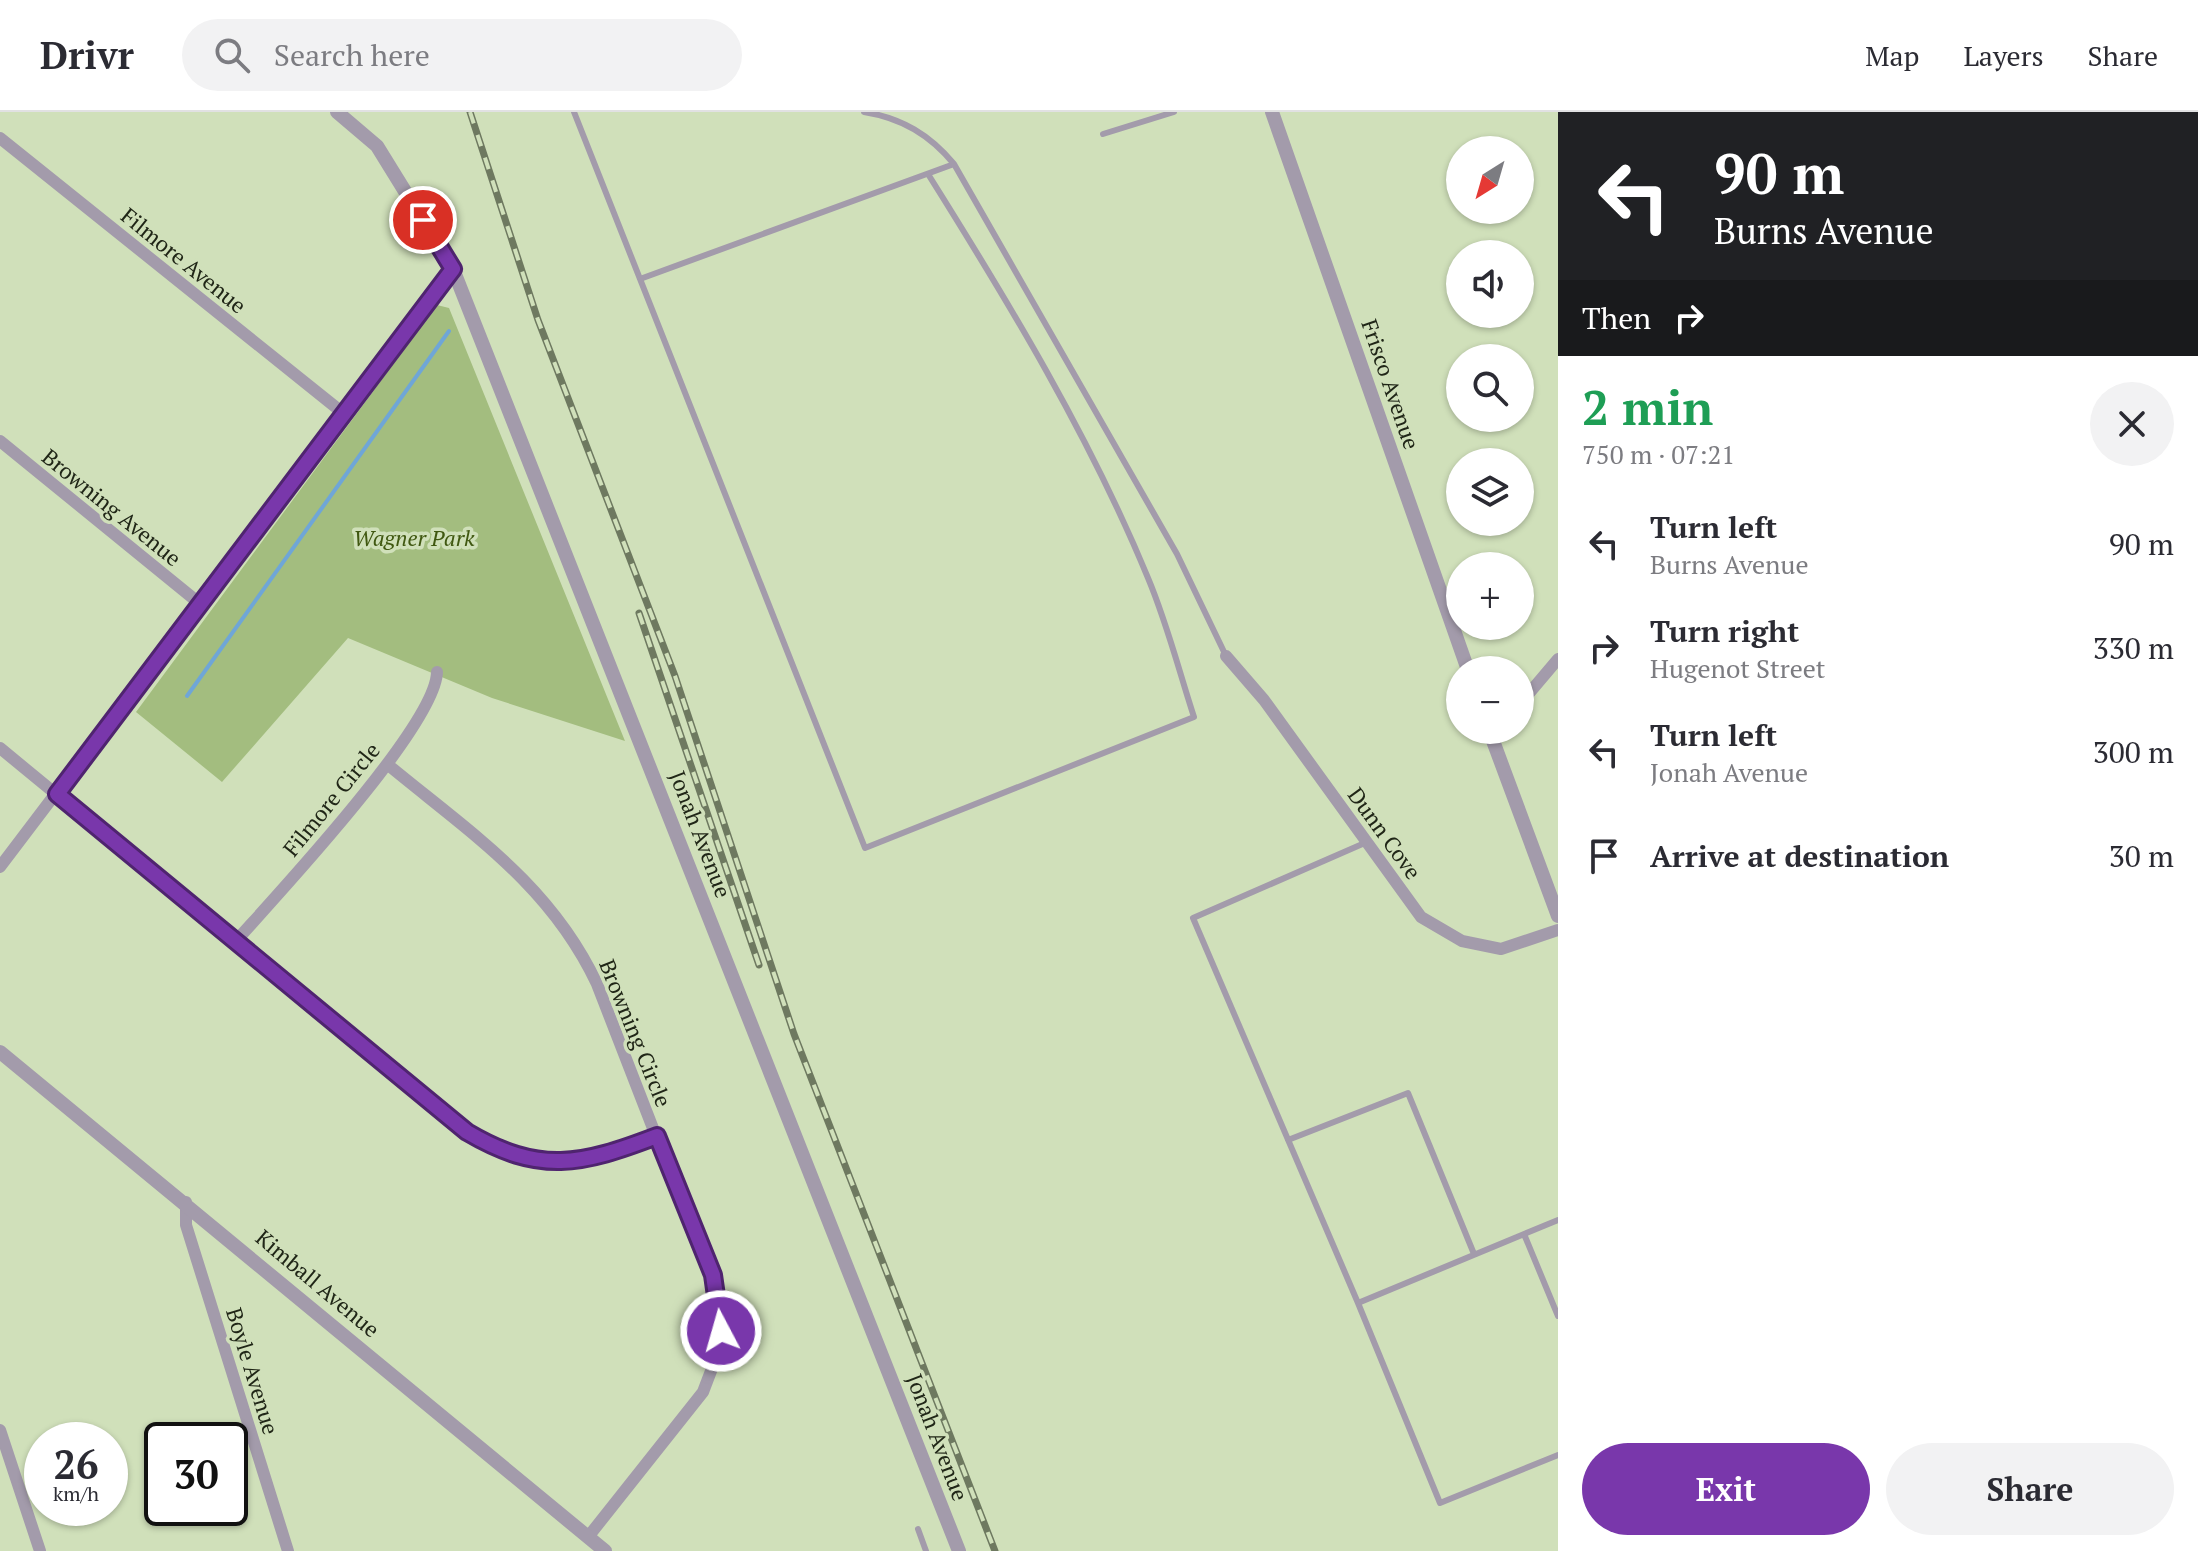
<!DOCTYPE html>
<html lang="en">
<head>
<meta charset="utf-8">
<style>
  :root { --surface:#fff; --page:#f2f2f3; --text:#2b2b33; --muted:#7c7c81; --line:#e1e1e2; --accent:#7937ab }
  body { margin:0; font-family:"PT Serif",serif; background:var(--page); color:var(--text); height:100vh; display:flex; flex-direction:column; font-size:30px; white-space:nowrap }
  * { box-sizing:border-box; margin:0 }
  p { font-size:26px; color:var(--muted) }
  .icon { flex:none; width:44px; height:44px; fill:none; stroke:currentColor; stroke-width:2; stroke-linecap:round; stroke-linejoin:round }
  .map { position:relative; flex:1; overflow:hidden }
  .side { display:flex; flex-direction:column; background:var(--surface); width:640px }
  .side>* { flex:none }
  .banner { background:#202124; color:#fff; overflow:hidden }
  .needle { width:52px; rotate:217deg }
  .tools { position:absolute; left:1446px; top:24px; display:grid; gap:16px }
  .tools a { display:grid; place-items:center; width:88px; height:88px; border-radius:50%; background:var(--surface); box-shadow:0 2px 6px #0004; font-size:40px }
  .speed { position:absolute; left:24px; top:1310px; display:flex; gap:16px; font-size:40px; font-weight:700; text-align:center }
  .speed>* { display:grid; place-content:center; width:104px; height:104px; border-radius:50%; background:var(--surface); box-shadow:0 2px 6px #0004; line-height:1 }
  .speed small { font-size:20px; font-weight:400 }
  .speed .limit { border:4px solid #111; border-radius:12px; background:#fff; color:#111 }
  .pin { position:absolute; display:grid; place-items:center; width:68px; height:68px; color:#fff; margin:-34px; border:4px solid #fff; border-radius:50%; box-shadow:0 2px 8px #0007 }
  .me { position:absolute; width:88px; margin:-44px; rotate:354deg; stroke-linejoin:round; filter:drop-shadow(0 0 6px #0008) }
  .turn { display:flex; align-items:center; gap:28px; height:168px; padding:0 24px; font-size:36px }
  .turn .icon { width:104px; height:104px; stroke-width:2.5 }
  .turn b { display:block; font-size:56px; line-height:68px }
  .then { display:flex; align-items:center; height:76px; padding:0 24px; background:#0003; gap:16px; font-size:30px }
  .round { display:grid; place-items:center; flex:none; width:84px; height:84px; border-radius:42px; background:var(--page) }
  .overview { display:flex; align-items:center; justify-content:space-between; height:136px; padding:0 24px }
  h1 { font-size:48px; font-weight:600; line-height:60px; color:#1e9e55 }
  .primary-button { display:flex; gap:16px; margin-top:auto; padding:16px 24px }
  .primary-button a { flex:1; height:92px; border-radius:48px; background:var(--accent); color:#fff; font-size:32px; font-weight:600; line-height:92px; text-align:center }
  .primary-button a+a { background:var(--page); color:var(--text) }
  ul { padding:0; list-style:none }
  li { display:flex; align-items:center; gap:24px; height:104px; padding:0 24px }
  li div { flex:1 }
  li b { display:block; font-size:30px }
  li em { font-style:normal }
  header { display:flex; align-items:center; gap:48px; box-sizing:border-box; height:112px; padding:0 40px; background:var(--surface); border-bottom:2px solid var(--line) }
  header strong { font-size:38px }
  nav { display:flex; gap:44px; margin-inline-start:auto; font-size:28px }
  .search { width:560px; height:72px; background:var(--page); display:flex; align-items:center; gap:20px; box-sizing:border-box; padding:0 28px; border-radius:44px; color:var(--muted); font-size:30px }
  main { display:flex; flex:1; min-height:0 }
  .map>svg:first-child { display:block }
  .green { fill:#a3bd7f }
  .lines { fill:none; stroke-linecap:round; stroke-linejoin:round }
  .stream { stroke:#6fa6d7; stroke-width:4 }
  .service { stroke:#a39bab; stroke-width:6 }
  .minor { stroke:#a39bab; stroke-width:12 }
  .tertiary { stroke:#a39bab; stroke-width:14 }
  .rail-casing { stroke:#6e7960; stroke-width:7 }
  .rail { stroke:#d0e0ba; stroke-width:4; stroke-dasharray:12; stroke-linecap:butt }
  .route-casing { stroke:#4f246f; stroke-width:20 }
  .route { stroke:#7937ab; stroke-width:14 }
  .labels { text-anchor:middle; dominant-baseline:central; stroke-width:7; stroke-linejoin:round; paint-order:stroke }
  .street-label { font-size:22px; fill:#202617; stroke:#d0e0ba }
  .park-label { font-size:22px; font-style:italic; fill:#405811; stroke:#d0e0ba }
</style>
</head>
<body>
<header>
<strong>Drivr</strong>
<div class="search"><svg class="icon" aria-label="search" viewBox="0 0 24 24"><circle cx="10" cy="10" r="6"/><path d="M15 15l6 6"/></svg>Search here</div>
<nav><a>Map</a><a>Layers</a><a>Share</a></nav>
</header>
<main>
<div class="map">
<svg width="1558" height="1439" viewBox="0 0 1558 1439">
  <rect width="100%" height="100%" fill="#d0e0ba"/>
  <path class="green" d="M437 193 449 196 625 629 492 586 348 526 222 670 136 600Z"/>
  <g class="lines">
    <path class="stream" d="M187 584 449 219"/>
    <path class="service" d="M574 0 865 736 1194 605C1179 559 1167 511 1148 466 1090 325 1009 191 928 62
      M864 0C902 6 930 23 954 52L1177 442 1226 544
      M1103 22 1174 0
      M640 167 954 52
      M1288 1028 1408 981 1474 1142
      M1558 1108 1358 1191 1440 1391 1558 1343
      M1524 1122 1558 1204
      M1358 1191 1193 806 1367 730
      M918 1417 926 1439"/>
    <path class="minor" d="M0 26 343 301
      M0 329 199 491
      M1226 544 1264 588 1421 805 1462 829 1501 837 1558 818
      M1520 592 1558 547
      M0 636 467 1020C541 1063 581 1053 657 1024
      M387 652C469 720 550 772 597 872L718 1184 719 1238 703 1280 588 1425
      M0 755 453 157
      M236 829C278 782 436 613 437 560
      M186 1090V1113L288 1439
      M0 1318 40 1439"/>
    <path class="tertiary" d="M337 0 377 34 453 157 959 1439
      M1272 0 1468 558
      M1489 618 1558 804
      M0 940 605 1439"/>
    <defs>
      <path id="rail" d="M470 0 538 208 675 564 794 922 995 1439
        M639 501 759 853"/>
    </defs>
    <use href="#rail" class="rail-casing"/>
    <use href="#rail" class="rail"/>
  </g>
  <g class="lines">
    <defs>
      <path id="route" d="M423 108 453 157 57 682 467 1020C540 1063 581 1053 657 1024L713 1163 721 1219"/>
    </defs>
    <use href="#route" class="route-casing"/>
    <use href="#route" class="route"/>
  </g>
  <g class="labels">
    <g class="street-label">
      <text transform="translate(184 148) rotate(39)">Filmore Avenue</text>
      <text transform="translate(1391 272) rotate(71)">Frisco Avenue</text>
      <text transform="translate(112 395) rotate(39)">Browning Avenue</text>
      <text transform="translate(331 687) rotate(-51)">Filmore Circle</text>
      <text transform="translate(1385 721) rotate(54)">Dunn Cove</text>
      <text transform="translate(701 722) rotate(69)">Jonah Avenue</text>
      <text transform="translate(636 921) rotate(68)">Browning Circle</text>
      <text transform="translate(318 1171) rotate(40)">Kimball Avenue</text>
      <text transform="translate(253 1259) rotate(73)">Boyle Avenue</text>
      <text transform="translate(938 1325) rotate(69)">Jonah Avenue</text>
    </g>
    <g class="park-label">
      <text x="414" y="425">Wagner Park</text>
    </g>
  </g>
</svg>
<div class="tools">
<a><svg class="needle" viewBox="-14 -14 28 28"><path d="M0-13l5 13h-10z" fill="#e53935"/><path d="M0 13l5-13h-10z" fill="#7c7c81"/></svg></a>
<a><svg class="icon" aria-label="sound" viewBox="0 0 24 24"><path d="M4 9h4l5-4v14l-5-4H4zM17 9q2 3 0 6"/></svg></a>
<a><svg class="icon" aria-label="search" viewBox="0 0 24 24"><circle cx="10" cy="10" r="6"/><path d="M15 15l6 6"/></svg></a>
<a><svg class="icon" aria-label="layers" viewBox="0 0 24 24"><path d="M12 4l9 5-9 5-9-5zM3 14l9 5 9-5"/></svg></a>
<a>+</a>
<a>−</a>
</div>
<div class="speed"><div>26<small>km/h</small></div><div class="limit">30</div></div>
<div class="pin" style="left:423px;top:108px;background:#d93025"><svg class="icon" aria-label="arrive" viewBox="0 0 24 24"><path d="M6 21V4h12l-3 4 3 4H6"/></svg></div>
<svg class="me" style="left:721px;top:1219px" viewBox="-20 -20 40 40"><circle r="17" fill="#7937ab" stroke="#fff" stroke-width="3"/><path d="M0-11L8 9 0 5-8 9z" fill="#fff"/></svg>
</div>
<section class="side">
<div class="banner">
<div class="turn"><svg class="icon" aria-label="left" viewBox="0 0 24 24"><path d="M17 20v-9H6M10 6l-5 5 5 5"/></svg><div><b>90 m</b>Burns Avenue</div></div>
<div class="then">Then<svg class="icon" aria-label="right" viewBox="0 0 24 24"><path d="M7 20v-9h11M14 6l5 5-5 5"/></svg></div>
</div>
<div class="overview"><div><h1>2 min</h1><p>750 m · 07:21</p></div><a class="round"><svg class="icon" aria-label="close" viewBox="0 0 24 24"><path d="M6 6l12 12M18 6L6 18"/></svg></a></div>
<ul>
<li><svg class="icon" aria-label="left" viewBox="0 0 24 24"><path d="M17 20v-9H6M10 6l-5 5 5 5"/></svg><div><b>Turn left</b><p>Burns Avenue</p></div><em>90 m</em></li>
<li><svg class="icon" aria-label="right" viewBox="0 0 24 24"><path d="M7 20v-9h11M14 6l5 5-5 5"/></svg><div><b>Turn right</b><p>Hugenot Street</p></div><em>330 m</em></li>
<li><svg class="icon" aria-label="left" viewBox="0 0 24 24"><path d="M17 20v-9H6M10 6l-5 5 5 5"/></svg><div><b>Turn left</b><p>Jonah Avenue</p></div><em>300 m</em></li>
<li><svg class="icon" aria-label="arrive" viewBox="0 0 24 24"><path d="M6 21V4h12l-3 4 3 4H6"/></svg><div><b>Arrive at destination</b></div><em>30 m</em></li>
</ul>
<div class="primary-button"><a>Exit</a><a>Share</a></div>
</section>
</main>
</body>
</html>
